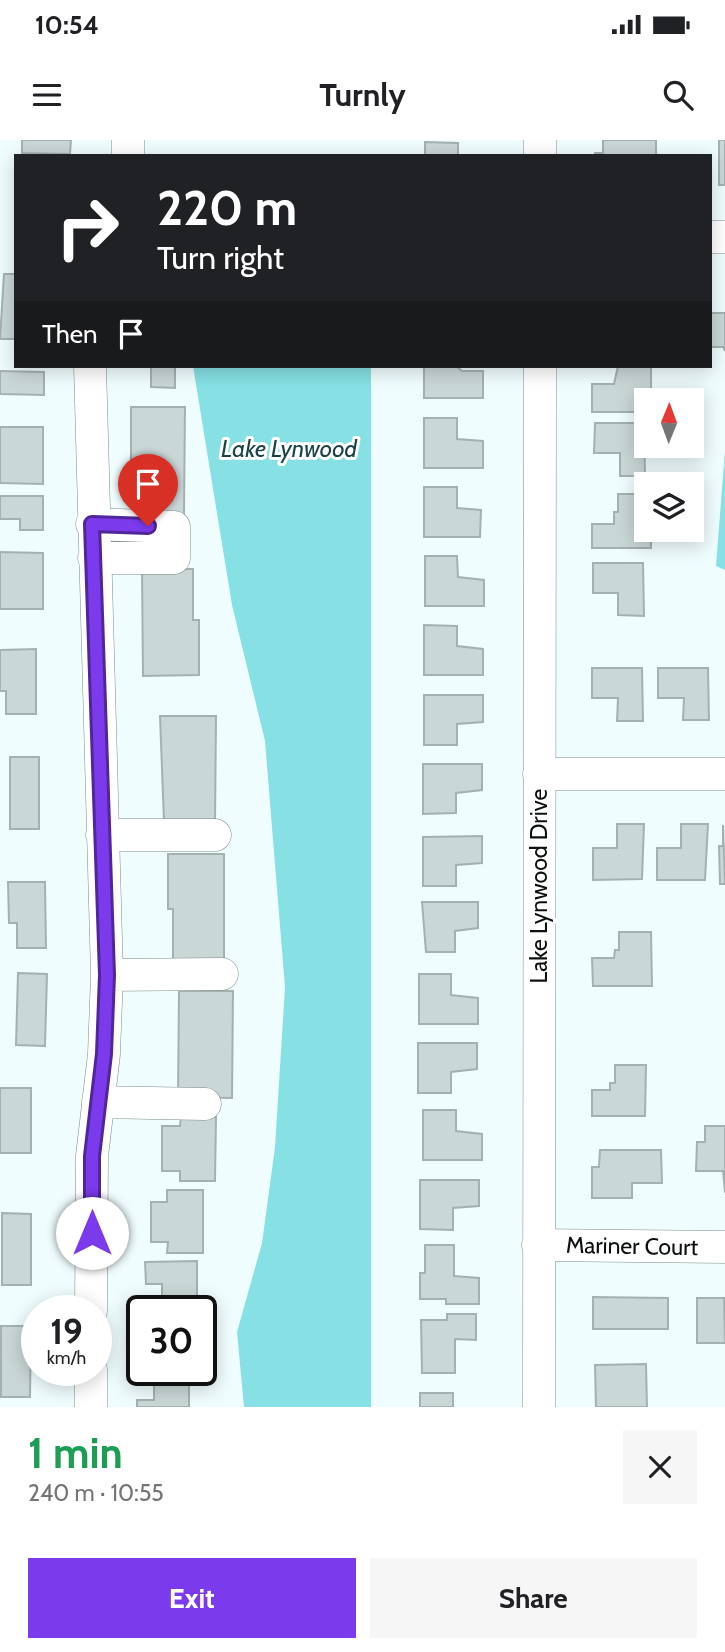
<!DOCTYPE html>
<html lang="en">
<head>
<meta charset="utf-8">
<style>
  :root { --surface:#fff; --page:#f6f6f6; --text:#202124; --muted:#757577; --accent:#7c3aed }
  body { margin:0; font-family:Cabin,sans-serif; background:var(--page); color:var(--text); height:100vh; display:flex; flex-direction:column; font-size:26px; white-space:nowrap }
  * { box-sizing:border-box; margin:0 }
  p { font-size:23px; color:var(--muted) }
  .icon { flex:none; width:38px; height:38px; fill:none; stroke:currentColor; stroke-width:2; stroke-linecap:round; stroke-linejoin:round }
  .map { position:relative; height:1267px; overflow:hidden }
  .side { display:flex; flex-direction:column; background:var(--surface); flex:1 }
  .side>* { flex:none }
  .hud { position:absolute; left:14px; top:14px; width:698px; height:214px; border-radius:0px; box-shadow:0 4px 18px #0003; background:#202124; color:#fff; overflow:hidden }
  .needle { width:46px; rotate:1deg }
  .tools { position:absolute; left:634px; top:248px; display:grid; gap:14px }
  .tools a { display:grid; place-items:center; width:70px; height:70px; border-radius:0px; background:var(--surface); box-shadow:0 4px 18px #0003; font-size:35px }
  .speed { position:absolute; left:21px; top:1155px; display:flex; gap:14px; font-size:35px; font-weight:700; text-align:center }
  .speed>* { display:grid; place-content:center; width:91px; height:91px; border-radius:50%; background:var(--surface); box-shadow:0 4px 18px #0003; line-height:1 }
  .speed small { font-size:18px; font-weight:400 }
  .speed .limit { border:4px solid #111; border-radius:10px; background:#fff; color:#111 }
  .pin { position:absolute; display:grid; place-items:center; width:60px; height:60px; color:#fff; margin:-72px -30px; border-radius:50% 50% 50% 0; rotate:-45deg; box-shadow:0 0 7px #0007 }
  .pin .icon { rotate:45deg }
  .me { position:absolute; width:77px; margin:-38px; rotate:0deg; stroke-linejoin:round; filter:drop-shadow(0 0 5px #0008) }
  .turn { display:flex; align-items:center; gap:24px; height:147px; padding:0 28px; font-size:32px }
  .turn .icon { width:91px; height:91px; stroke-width:2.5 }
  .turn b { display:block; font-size:49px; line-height:60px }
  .then { display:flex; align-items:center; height:66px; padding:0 28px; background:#0003; gap:14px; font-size:26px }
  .round { display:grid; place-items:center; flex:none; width:74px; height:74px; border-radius:0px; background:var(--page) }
  .summary { display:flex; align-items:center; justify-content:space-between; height:119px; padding:0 28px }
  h1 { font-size:42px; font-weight:700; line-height:52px; color:#1e9e55 }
  .button { display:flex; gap:14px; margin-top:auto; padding:14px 28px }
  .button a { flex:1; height:80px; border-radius:0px; background:var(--accent); color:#fff; font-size:28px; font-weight:700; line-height:80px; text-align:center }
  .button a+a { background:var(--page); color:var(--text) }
  .status { display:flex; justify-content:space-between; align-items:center; height:49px; padding:0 35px; background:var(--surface); direction:ltr }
  .status svg { height:19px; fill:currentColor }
  header { display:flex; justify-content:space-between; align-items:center; height:91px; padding:0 28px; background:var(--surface); font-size:32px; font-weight:700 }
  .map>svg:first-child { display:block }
  .water { fill:#86e0e4 }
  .building { fill:#cad7d7; stroke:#a4b1b1; stroke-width:2 }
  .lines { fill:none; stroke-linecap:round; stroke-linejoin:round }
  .minor-casing { stroke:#7e8a8a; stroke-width:33 }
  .minor { stroke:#fff; stroke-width:32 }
  .route-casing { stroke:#51269a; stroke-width:18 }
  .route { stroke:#7c3aed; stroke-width:12 }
  .labels { text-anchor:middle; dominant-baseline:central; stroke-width:6; stroke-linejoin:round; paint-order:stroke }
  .street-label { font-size:23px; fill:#0c1011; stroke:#fff }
  .water-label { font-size:24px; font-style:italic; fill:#194345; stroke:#fff }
</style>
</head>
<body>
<div class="status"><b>10:54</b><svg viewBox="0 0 49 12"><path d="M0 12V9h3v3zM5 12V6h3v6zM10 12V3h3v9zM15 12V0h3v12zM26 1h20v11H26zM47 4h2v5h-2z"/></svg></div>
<header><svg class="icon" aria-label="menu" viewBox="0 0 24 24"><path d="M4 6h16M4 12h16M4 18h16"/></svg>Turnly<svg class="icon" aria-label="search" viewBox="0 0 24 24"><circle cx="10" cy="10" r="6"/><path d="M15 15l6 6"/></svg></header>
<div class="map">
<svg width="725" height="1267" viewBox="0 0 725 1267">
  <rect width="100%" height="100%" fill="#f0fdfe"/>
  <path class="water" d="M193 226H371V1267H244L237 1192 262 1103 275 1007 285 847 265 601 232 465Z
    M725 311V430L716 426Z"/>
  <path class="building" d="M22 0H71L70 14 22 13Z
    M603 0H656V16H595V13H603Z
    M719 0H725V45H719Z
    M425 2 458 3V16H425Z
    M4 134H16V199H0Z
    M710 173H725V211L723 207H710Z
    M151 226H175V248L151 247Z
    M424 226H456L462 231H483V258H424Z
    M618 226H651V261H646V272H592V244H614Z
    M0 231 44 232V255L0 254Z
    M131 267H185L184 374H131Z
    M424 278H457V299L483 301V328H424Z
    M595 283H644L645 336H620V313H594Z
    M0 287H43V344L0 343Z
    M424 347H457V368L481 370 480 397H424Z
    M618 354H646V390H651V408H592V384H614V372H618Z
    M0 356H43V390H20V379H0Z
    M0 412 43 413V469H0Z
    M425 416H457L458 437 484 440V466H425Z
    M593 423H643L644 476 618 475V453H593Z
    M142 429H193V480H199V535L143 536Z
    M424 485 457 486V506L483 509V535H424Z
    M36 509V574H6V551H0V510Z
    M592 528H642L643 581H617L618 558H592Z
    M658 528H708L709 580H683L684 558H658Z
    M424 555H483V582L457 584V605H424Z
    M160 576H216L215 682H164Z
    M10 617H39V689H10Z
    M423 624H482V650L456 653V673L423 674Z
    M617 684H644L642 739 593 740V708H617Z
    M681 684H708L705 740H657V708H681Z
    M723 685 725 744H720L719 706H723Z
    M482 696V723L456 725V746H423V697Z
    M168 714H224V821H173V769H168Z
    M8 742H45L46 808H17V783H9Z
    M422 762H478V788L455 791V812H426Z
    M619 792H651L652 846H593L592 818H614L615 810H619Z
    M18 833 47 834 45 906 16 905Z
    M419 834H451V855L478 858V884H419Z
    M179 851H233L232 958 178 957Z
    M418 903H477V929L451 932V953H418Z
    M615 925H646L645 976H592V950H610V943H615Z
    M0 948H31V1013H0Z
    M423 970H456V991L482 994V1020H423Z
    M181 976 216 977 215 1041H180V1031H162V986H180Z
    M705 986H725V1053L723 1031H696L697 1002H705Z
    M600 1010H661L662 1043H632V1058H592V1027H599Z
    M420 1040H479V1066L453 1068V1090L420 1089Z
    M167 1050H203V1113H167L168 1102H151V1062H167Z
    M2 1073 31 1074V1145H2Z
    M425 1105H454V1136L479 1138V1164H446V1159H420V1133H425Z
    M197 1121V1171H146L145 1161H162V1144H146L145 1122Z
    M593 1157 668 1158V1189H593Z
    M697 1158H724L725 1203H697Z
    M447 1174H476V1200L455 1199V1233H422L421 1180H447Z
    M1 1186H31L30 1257H1Z
    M137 1220H142V1230H189V1267H137V1260H154V1243H137Z
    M646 1224 647 1267H596L595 1225Z
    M420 1253H453V1267H420Z"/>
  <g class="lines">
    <defs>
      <path id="minor" d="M540 0V16
        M128 16V0
        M710 97H725
        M90 226 107 835 104 914 92 1016 91 1171
        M92 384 174 387V418H94
        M539 634H725
        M102 695H215
        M107 835 222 834
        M98 962 205 964
        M538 1105 725 1107
        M91 1267V1230
        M539 1267 540 226"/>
    </defs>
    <use href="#minor" class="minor-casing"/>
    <use href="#minor" class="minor"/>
  </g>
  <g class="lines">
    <defs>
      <path id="route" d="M92 1093V1016L104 914 107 835 92 384 148 386"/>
    </defs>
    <use href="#route" class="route-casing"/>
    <use href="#route" class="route"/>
  </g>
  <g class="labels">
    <g class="street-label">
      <text transform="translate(539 746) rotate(-90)">Lake Lynwood Drive</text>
      <text transform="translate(632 1106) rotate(1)">Mariner Court</text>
    </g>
    <g class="water-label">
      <text x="289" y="308">Lake Lynwood</text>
    </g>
  </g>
</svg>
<div class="tools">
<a><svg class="needle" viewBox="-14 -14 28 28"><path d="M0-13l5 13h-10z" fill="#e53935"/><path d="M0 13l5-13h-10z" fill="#757577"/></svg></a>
<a><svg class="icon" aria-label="layers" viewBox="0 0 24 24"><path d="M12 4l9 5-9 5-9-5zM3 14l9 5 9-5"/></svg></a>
</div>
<div class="speed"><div>19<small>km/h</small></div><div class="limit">30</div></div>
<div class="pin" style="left:148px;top:386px;background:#d93025"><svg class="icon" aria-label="arrive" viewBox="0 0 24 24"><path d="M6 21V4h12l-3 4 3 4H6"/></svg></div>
<svg class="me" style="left:92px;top:1093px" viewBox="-20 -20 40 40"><circle r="19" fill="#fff"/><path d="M0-13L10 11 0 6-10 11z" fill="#7c3aed"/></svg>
<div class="hud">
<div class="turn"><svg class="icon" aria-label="right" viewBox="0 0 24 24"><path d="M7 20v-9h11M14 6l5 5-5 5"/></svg><div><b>220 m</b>Turn right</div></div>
<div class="then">Then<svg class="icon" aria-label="arrive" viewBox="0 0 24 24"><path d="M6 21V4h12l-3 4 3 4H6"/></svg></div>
</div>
</div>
<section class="side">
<div class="summary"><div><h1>1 min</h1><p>240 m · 10:55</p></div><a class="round"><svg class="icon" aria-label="close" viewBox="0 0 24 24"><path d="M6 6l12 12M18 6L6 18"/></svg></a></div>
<div class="button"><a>Exit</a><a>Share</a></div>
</section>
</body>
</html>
